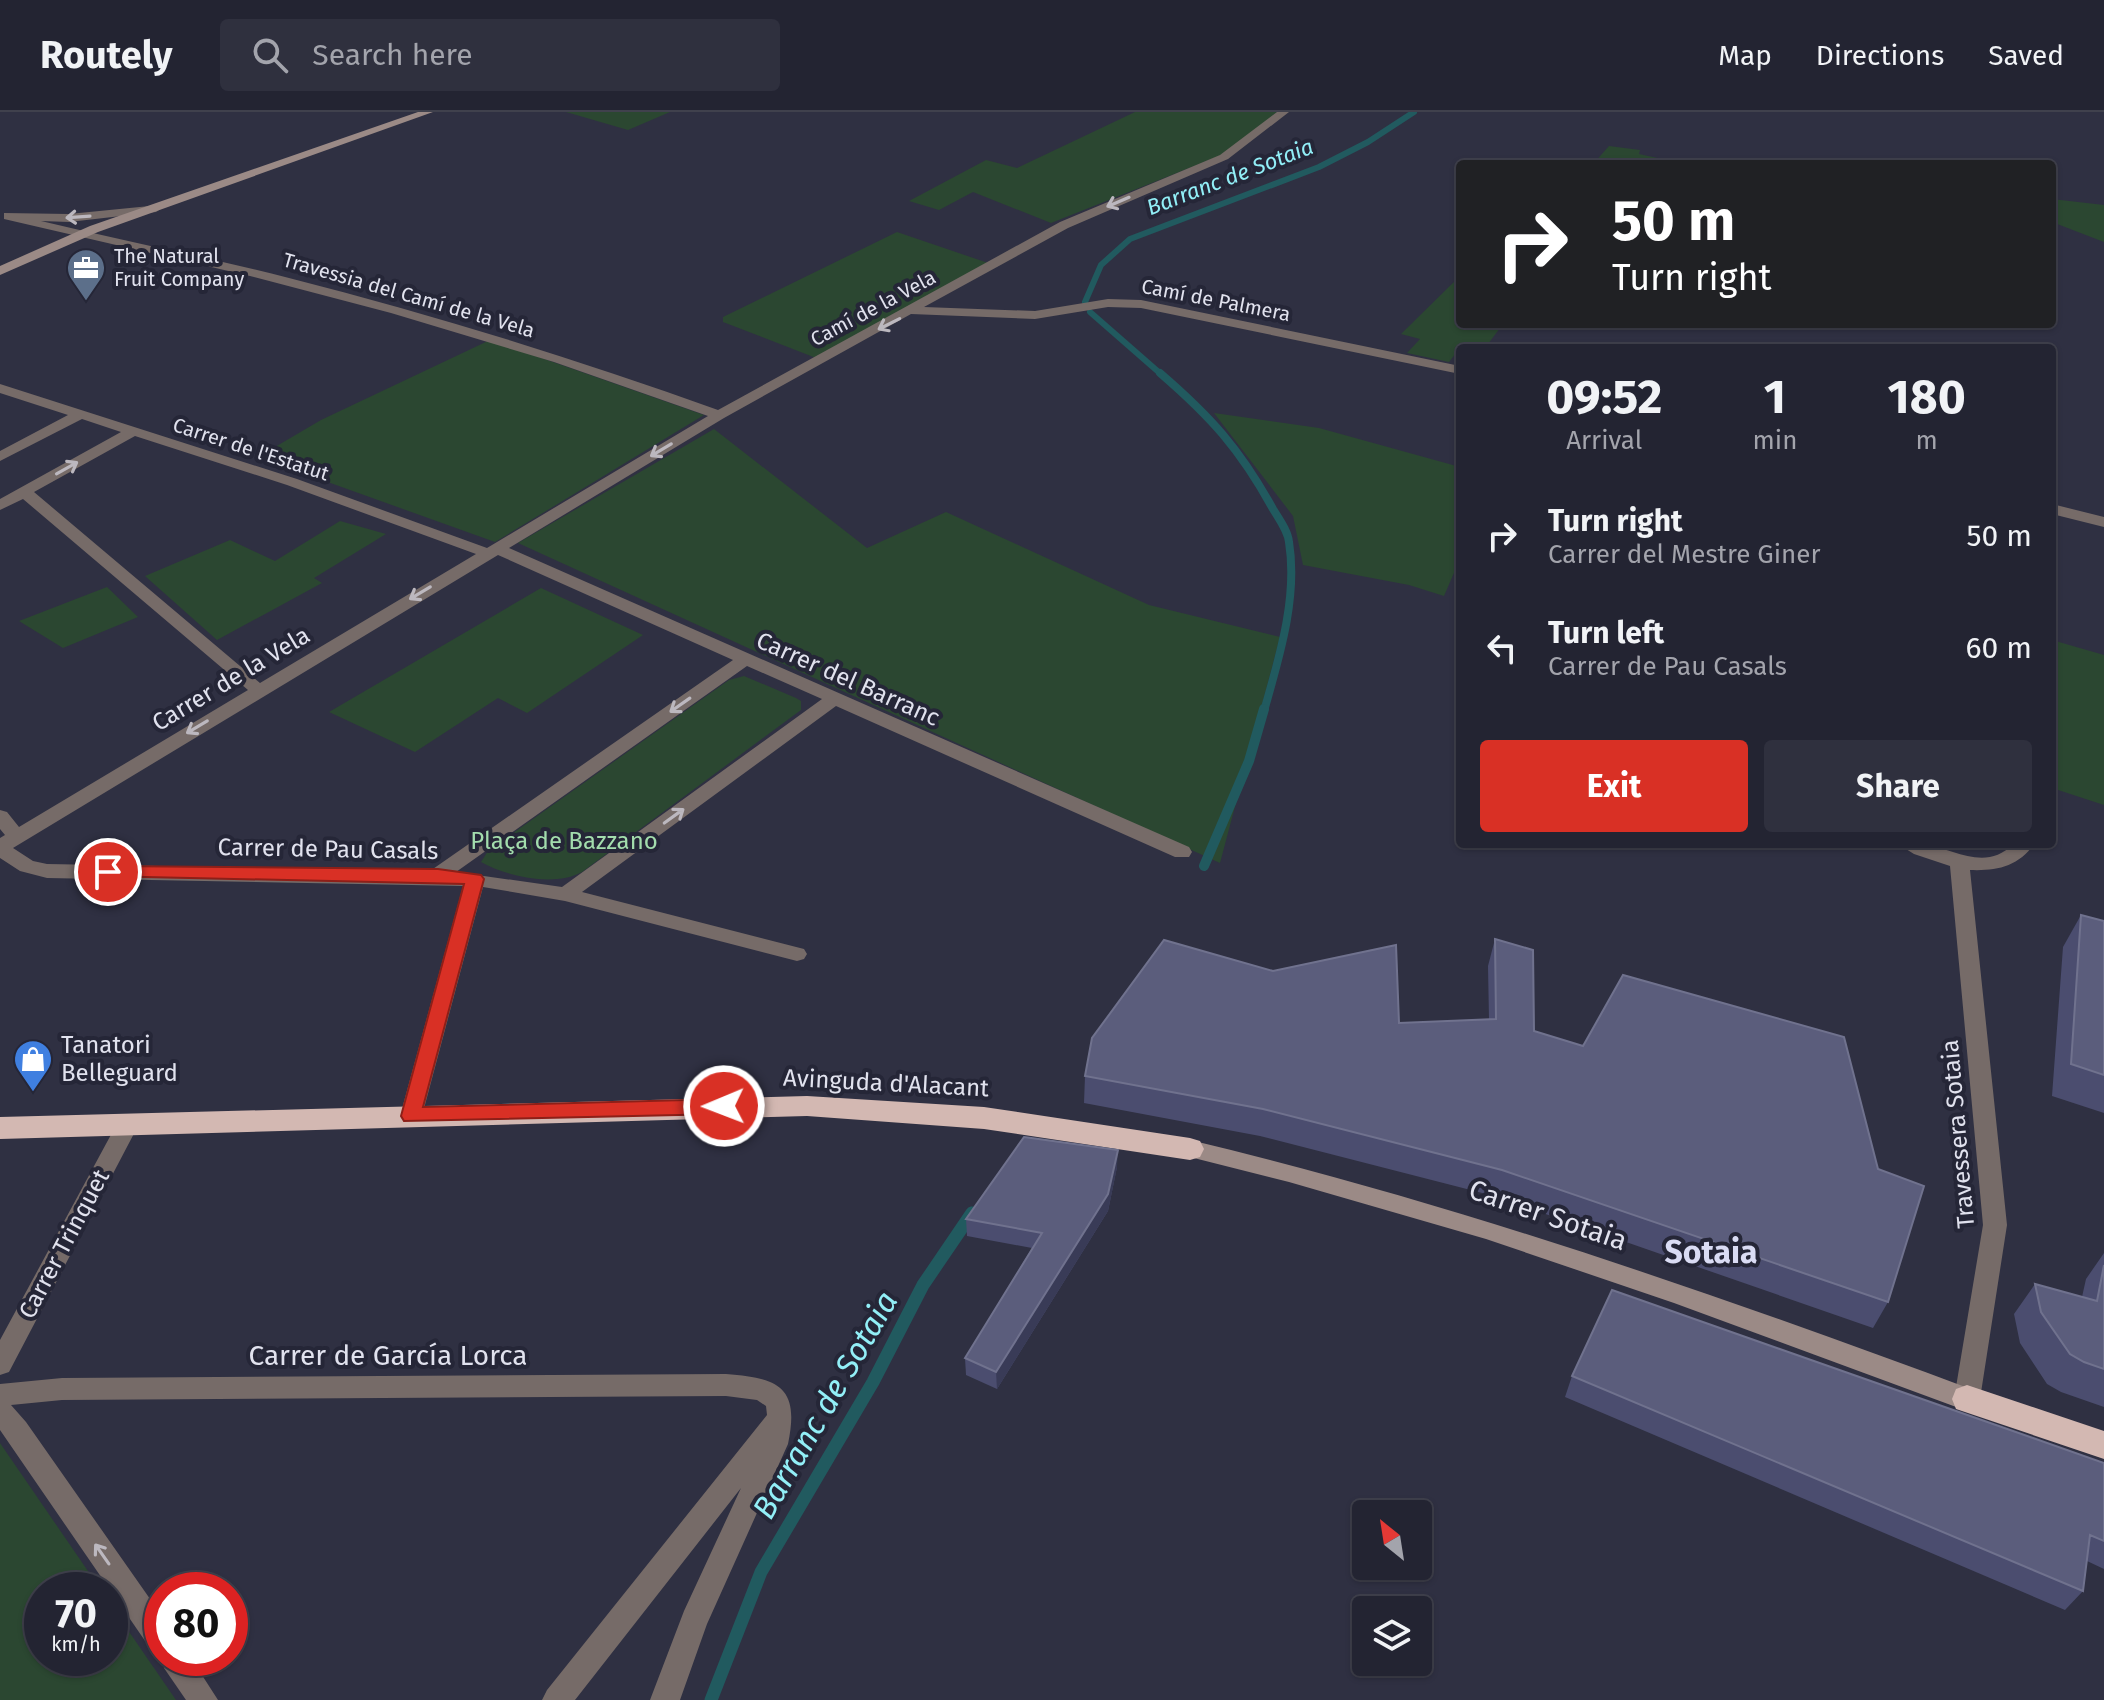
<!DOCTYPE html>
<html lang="en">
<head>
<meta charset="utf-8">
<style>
  :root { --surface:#232432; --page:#2f303e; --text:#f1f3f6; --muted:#a3a4ac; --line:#40414d; --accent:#d93025 }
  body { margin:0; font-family:"Fira Sans",sans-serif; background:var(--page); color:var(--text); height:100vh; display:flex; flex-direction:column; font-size:30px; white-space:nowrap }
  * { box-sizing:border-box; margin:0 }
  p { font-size:26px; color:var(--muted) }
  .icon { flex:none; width:44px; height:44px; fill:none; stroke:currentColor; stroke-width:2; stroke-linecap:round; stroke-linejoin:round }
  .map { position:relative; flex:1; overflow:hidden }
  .sheet { position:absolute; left:1456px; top:232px; width:600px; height:504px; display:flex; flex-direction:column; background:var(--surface); border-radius:8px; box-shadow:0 2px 6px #0004,0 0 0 2px var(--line) }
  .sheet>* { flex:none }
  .banner { position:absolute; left:1456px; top:48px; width:600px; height:168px; border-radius:8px; box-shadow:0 2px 6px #0004,0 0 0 2px var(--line); background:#202124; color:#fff; overflow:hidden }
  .needle { width:52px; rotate:330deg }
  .tools { position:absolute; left:1352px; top:1388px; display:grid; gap:16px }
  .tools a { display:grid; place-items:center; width:80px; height:80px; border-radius:8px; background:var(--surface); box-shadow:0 2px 6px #0004,0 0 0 2px var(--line); font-size:40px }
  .speed { position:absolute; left:24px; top:1460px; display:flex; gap:16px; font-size:40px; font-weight:700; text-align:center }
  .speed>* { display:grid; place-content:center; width:104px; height:104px; border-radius:50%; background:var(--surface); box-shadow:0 2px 6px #0004,0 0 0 2px var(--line); line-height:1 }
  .speed small { font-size:20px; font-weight:400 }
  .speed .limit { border:12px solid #d22; background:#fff; color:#111 }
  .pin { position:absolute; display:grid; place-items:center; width:68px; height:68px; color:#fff; margin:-34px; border:4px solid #fff; border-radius:50%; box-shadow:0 2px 8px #0007 }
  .me { position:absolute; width:88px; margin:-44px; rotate:269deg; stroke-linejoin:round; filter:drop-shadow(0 0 6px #0008) }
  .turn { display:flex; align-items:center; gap:28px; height:168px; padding:0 24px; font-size:36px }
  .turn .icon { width:104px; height:104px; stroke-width:2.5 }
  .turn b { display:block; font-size:56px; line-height:68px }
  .eta { display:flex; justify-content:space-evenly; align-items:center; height:136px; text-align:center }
  .eta b { font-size:48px; font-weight:700; line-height:56px }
  .button { display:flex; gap:16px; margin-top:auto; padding:16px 24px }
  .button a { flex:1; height:92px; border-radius:8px; background:var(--accent); color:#fff; font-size:32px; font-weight:700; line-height:92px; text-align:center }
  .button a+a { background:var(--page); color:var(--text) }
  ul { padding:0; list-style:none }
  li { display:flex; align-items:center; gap:24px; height:112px; padding:0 24px }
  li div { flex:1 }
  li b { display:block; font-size:30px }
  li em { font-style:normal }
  header { display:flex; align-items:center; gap:48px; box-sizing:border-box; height:112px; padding:0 40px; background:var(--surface); border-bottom:2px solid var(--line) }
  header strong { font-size:38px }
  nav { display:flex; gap:44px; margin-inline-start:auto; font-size:28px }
  .search { width:560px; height:72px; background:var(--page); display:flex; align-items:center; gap:20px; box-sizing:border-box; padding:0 28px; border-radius:8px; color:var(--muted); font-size:30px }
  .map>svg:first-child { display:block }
  .green { fill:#2b4731 }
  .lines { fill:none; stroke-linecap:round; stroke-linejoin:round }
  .stream-far3 { stroke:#215a5f; stroke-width:6 }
  .stream-far2 { stroke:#215a5f; stroke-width:8 }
  .stream-far1 { stroke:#215a5f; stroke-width:10 }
  .stream { stroke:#215a5f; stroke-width:13 }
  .street { fill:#766b68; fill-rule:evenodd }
  .secondary { fill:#9b8a86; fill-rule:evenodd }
  .highway { fill:#d3b8b2; fill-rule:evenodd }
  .wall { fill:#4b4d6f }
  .shaded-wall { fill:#393b57 }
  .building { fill:#5b5d7c; stroke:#70728e; stroke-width:2 }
  .oneway { stroke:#bcb8bf }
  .route { fill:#d93025; stroke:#8d1f18; stroke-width:2 }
  .labels { text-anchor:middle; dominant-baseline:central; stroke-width:8; stroke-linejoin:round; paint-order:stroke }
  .far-poi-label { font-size:20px; fill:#e1e2ee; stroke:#252637; text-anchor:start }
  .far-street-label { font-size:20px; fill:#e1e2ee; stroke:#252637 }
  .far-water-label { font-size:22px; font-style:italic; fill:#92eff7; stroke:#252637 }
  .street-label { font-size:24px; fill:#e1e2ee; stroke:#252637 }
  .park-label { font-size:24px; fill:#a3ddad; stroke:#252637 }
  .poi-label { font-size:24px; fill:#e1e2ee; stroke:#252637; text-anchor:start }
  .near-street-label { font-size:28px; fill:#e1e2ee; stroke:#252637 }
  .near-neighbourhood-label { font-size:32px; font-weight:bold; fill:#dadcf4; stroke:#252637 }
  .near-water-label { font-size:32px; font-style:italic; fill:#92eff7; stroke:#252637 }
</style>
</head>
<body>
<header>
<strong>Routely</strong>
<div class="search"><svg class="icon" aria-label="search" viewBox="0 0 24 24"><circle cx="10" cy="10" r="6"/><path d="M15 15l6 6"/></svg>Search here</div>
<nav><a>Map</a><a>Directions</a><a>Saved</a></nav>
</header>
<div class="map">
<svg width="2104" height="1588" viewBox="0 0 2104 1588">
  <rect width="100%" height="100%" fill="#2f3042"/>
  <path class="green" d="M566 0H670L628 18Z
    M1135 0H1277L1227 41 1051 111 973 80 939 98 909 89 986 48 1017 56Z
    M1609 34 1640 38 1639 42 1685 52H1593Z
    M2052 87 2104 93V130L2052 110Z
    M897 120 991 152 816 246 723 210V205Z
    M1460 164V212H1503L1485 236H1460L1449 250 1407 241 1420 227 1401 222Z
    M490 228 704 303 495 430 258 345 321 308Z
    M1214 301 1319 316 1460 355V447L1444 484 1409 473 1303 453 1293 404Z
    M714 317 867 436 946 400 1149 493 1280 525 1220 751 518 431Z
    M340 409 386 422 314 466 322 471 217 528 145 464 230 428 275 449Z
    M107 475 138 505 63 536 19 509Z
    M541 476 643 523 527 601 498 586 415 640 329 600Z
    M2052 528 2104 543V693L2052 676Z
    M744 564 796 586 801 589V598L582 760C555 775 507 765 481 750L488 739 729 568Z
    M0 1331 101 1478H42V1546H110V1492L176 1588H0Z"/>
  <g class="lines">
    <path class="stream-far3" d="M1085 190 1101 153 1130 127 1319 55 1368 30 1414 0
      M1090 200 1162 263"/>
    <path class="stream-far2" d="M1160 261C1211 305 1240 337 1273 397 1279 407 1288 419 1289 430 1298 486 1279 546 1264 599"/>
    <path class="stream-far1" d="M1204 754 1249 649 1264 597"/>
    <path class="stream" d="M711 1588 761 1460 873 1270 923 1173 972 1101"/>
    <path class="street" d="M1277 0H1289L1228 47 1068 116 924 195 1035 199 1108 187 1141 188 1460 254V262L1141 196 1108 195 1035 207 911 202 724 306 509 436 1189 735 1192 740 1189 745H1175L836 594 582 780 804 837 807 842 804 847 797 849 565 789 483 775 422 1004 419 1010 411 1013 403 1010 400 1004 463 774 47 766 20 759 0 746V726L5 723 0 717V698L7 700 19 715 248 578 23 387 0 398V387L121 320 82 307 0 349V339L68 303 0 281V272L297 367 487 436 708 304 554 250 391 201 250 164 4 107V101L69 102 160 93 162 96 156 100 69 110 41 109C123 129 207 145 289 166 434 203 577 247 718 298L1060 110 1220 43ZM135 324 287 373 476 442 260 571 34 380ZM498 443 733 548 430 759 47 752 33 749 13 736ZM747 554 822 587 562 775 456 760Z
      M2052 392 2104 405V415L2052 402Z
      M1898 732C1906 732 1916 731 1924 732 1954 737 1986 760 2013 732H2034C2018 755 1996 759 1970 758L2007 1113 1980 1287 1976 1295 1967 1299 1958 1295 1954 1287 1983 1113 1950 754 1914 742Z
      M128 1003 136 1006 139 1012 9 1260 0 1263V1228L120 1006Z
      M726 1262C779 1266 800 1275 788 1332L707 1512 680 1588H650L684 1499 741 1376 575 1588H542L547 1578 767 1303 766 1294 757 1288 726 1284 62 1288 11 1293 26 1310 162 1504V1546H191L218 1588H186L164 1556 161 1543 152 1539 0 1318V1272L62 1266Z"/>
    <path class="secondary" d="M418 0H433L98 120 0 163V154L90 114Z
      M1190 1028C1458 1092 1718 1183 1976 1279L1980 1287 1976 1295 1967 1299 1674 1191 1486 1127 1289 1070 1182 1043 1179 1037 1182 1031Z"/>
    <path class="highway" d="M807 984 984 995 1190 1026 1200 1029 1204 1037 1200 1045 1190 1048 984 1017 807 1004 0 1027V1005Z
      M1967 1273 2104 1319V1347L1956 1297 1952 1287 1956 1277Z"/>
  </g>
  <path class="wall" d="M2081 803 2104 809V1001L2052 984 2063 835Z
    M1495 827 1534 919 1888 1190 1873 1216 1494 1084 1260 1024 1084 991 1085 964 1273 859 1399 911 1489 907 1488 854Z
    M1117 1055 1108 1099 997 1277 966 1263 965 1246 1032 1136 967 1124 966 1107Z
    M2104 1141V1295L2061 1280 2047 1272 2020 1231 2014 1202 2035 1172 2082 1185 2086 1167Z
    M1572 1264 2104 1351V1457L2087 1449 2083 1479 2065 1498 1565 1285Z"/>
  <path class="shaded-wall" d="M1118 1038 1117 1055 1108 1099 997 1277 996 1260Z"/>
  <path class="building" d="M2081 803 2104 809V963L2071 952Z
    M1495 827 1533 838 1534 919 1583 934 1623 863 1844 925 1878 1057 1924 1074 1888 1190 1502 1058 1263 997 1085 964 1092 926 1164 828 1273 859 1396 833 1399 911 1496 907Z
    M1024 1025 1118 1038 1108 1082 996 1260 965 1246 1042 1121 966 1107Z
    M2104 1153V1257L2084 1250 2070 1242 2041 1200 2035 1172 2097 1189Z
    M1612 1178 2104 1351V1429L2090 1423 2083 1479 1572 1264Z"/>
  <defs><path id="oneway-shaft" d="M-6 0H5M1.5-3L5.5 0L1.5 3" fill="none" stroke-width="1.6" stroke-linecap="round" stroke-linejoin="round" transform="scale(2)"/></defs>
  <g class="oneway">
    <use href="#oneway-shaft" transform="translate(1118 90) rotate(157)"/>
    <use href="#oneway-shaft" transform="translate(78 105) rotate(176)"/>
    <use href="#oneway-shaft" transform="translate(889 212) rotate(153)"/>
    <use href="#oneway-shaft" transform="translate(661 338) rotate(149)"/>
    <use href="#oneway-shaft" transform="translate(67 356) rotate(-29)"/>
    <use href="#oneway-shaft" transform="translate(420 481) rotate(149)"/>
    <use href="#oneway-shaft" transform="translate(680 593) rotate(145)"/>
    <use href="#oneway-shaft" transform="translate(197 615) rotate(149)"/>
    <use href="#oneway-shaft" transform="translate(674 704) rotate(-36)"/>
    <use href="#oneway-shaft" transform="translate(102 1442) rotate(-125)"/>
  </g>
  <path class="route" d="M108 754 438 757 481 763 484 767 423 995 724 987 734 994 724 1002 404 1009 401 1004 464 772 101 764V755Z"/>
  <defs>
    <symbol id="office-pin" viewBox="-11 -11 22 30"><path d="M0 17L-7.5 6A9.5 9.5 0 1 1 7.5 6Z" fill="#5c6f8a" stroke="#252637"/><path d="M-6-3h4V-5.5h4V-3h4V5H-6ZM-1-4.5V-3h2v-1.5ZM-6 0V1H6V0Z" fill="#fff"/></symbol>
    <symbol id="shop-pin" viewBox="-11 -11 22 30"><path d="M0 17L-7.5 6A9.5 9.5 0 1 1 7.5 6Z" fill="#3f7fe0" stroke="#252637"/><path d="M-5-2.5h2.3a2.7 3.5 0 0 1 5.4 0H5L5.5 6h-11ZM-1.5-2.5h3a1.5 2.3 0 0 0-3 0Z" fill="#fff"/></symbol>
  </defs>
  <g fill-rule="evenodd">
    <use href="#office-pin" x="64" y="134" width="44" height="60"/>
    <use href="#shop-pin" x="11" y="925" width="44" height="60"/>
  </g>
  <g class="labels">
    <g class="far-poi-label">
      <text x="114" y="144">The Natural<tspan x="114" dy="23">Fruit Company</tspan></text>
    </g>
    <g class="far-street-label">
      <text transform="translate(409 183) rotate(16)">Travessia del Camí de la Vela</text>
      <text transform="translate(1216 188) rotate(11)">Camí de Palmera</text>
      <text transform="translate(873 196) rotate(-28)">Camí de la Vela</text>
      <text transform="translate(251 337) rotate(18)">Carrer de l'Estatut</text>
    </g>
    <g class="far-water-label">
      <text transform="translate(1230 65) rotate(-21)">Barranc de Sotaia</text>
    </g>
    <g class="street-label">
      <text transform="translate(231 567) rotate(-31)">Carrer de la Vela</text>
      <text transform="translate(848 567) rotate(24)">Carrer del Barranc</text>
      <text transform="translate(328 737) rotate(1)">Carrer de Pau Casals</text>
      <text transform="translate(886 971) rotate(3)">Avinguda d'Alacant</text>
      <text transform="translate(1958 1022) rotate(-95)">Travessera Sotaia</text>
      <text transform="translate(64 1132) rotate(-62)">Carrer Trinquet</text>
    </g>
    <g class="park-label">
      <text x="564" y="729">Plaça de Bazzano</text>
    </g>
    <g class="poi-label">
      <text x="61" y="933">Tanatori<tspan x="61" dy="28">Belleguard</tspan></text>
    </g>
    <g class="near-street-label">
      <text transform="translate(1548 1103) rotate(19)">Carrer Sotaia</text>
      <text x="388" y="1243">Carrer de García Lorca</text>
    </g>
    <g class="near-neighbourhood-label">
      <text x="1711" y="1140">Sotaia</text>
    </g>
    <g class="near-water-label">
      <text transform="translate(825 1293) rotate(-60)">Barranc de Sotaia</text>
    </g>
  </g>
</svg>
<div class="tools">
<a><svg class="needle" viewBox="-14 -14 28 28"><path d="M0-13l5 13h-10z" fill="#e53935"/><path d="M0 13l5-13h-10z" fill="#a3a4ac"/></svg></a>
<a><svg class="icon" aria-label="layers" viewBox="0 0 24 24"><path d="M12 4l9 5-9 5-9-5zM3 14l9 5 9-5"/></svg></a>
</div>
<div class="speed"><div>70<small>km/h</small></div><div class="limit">80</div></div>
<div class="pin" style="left:108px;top:760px;background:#d93025"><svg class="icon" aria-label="arrive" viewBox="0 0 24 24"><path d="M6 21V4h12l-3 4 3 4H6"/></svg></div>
<svg class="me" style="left:724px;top:994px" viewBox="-20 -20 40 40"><circle r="17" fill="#d93025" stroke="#fff" stroke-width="3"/><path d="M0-11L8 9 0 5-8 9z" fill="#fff"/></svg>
<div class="banner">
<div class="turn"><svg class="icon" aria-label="right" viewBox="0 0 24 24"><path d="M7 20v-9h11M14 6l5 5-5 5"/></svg><div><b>50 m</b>Turn right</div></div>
</div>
<section class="sheet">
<div class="eta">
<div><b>09:52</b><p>Arrival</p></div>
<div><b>1</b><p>min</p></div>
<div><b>180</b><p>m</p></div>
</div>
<ul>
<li><svg class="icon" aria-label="right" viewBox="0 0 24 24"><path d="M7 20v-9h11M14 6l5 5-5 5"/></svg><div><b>Turn right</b><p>Carrer del Mestre Giner</p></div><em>50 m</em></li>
<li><svg class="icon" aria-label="left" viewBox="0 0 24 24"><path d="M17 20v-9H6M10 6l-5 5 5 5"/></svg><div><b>Turn left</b><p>Carrer de Pau Casals</p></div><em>60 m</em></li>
</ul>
<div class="button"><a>Exit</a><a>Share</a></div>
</section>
</div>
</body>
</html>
